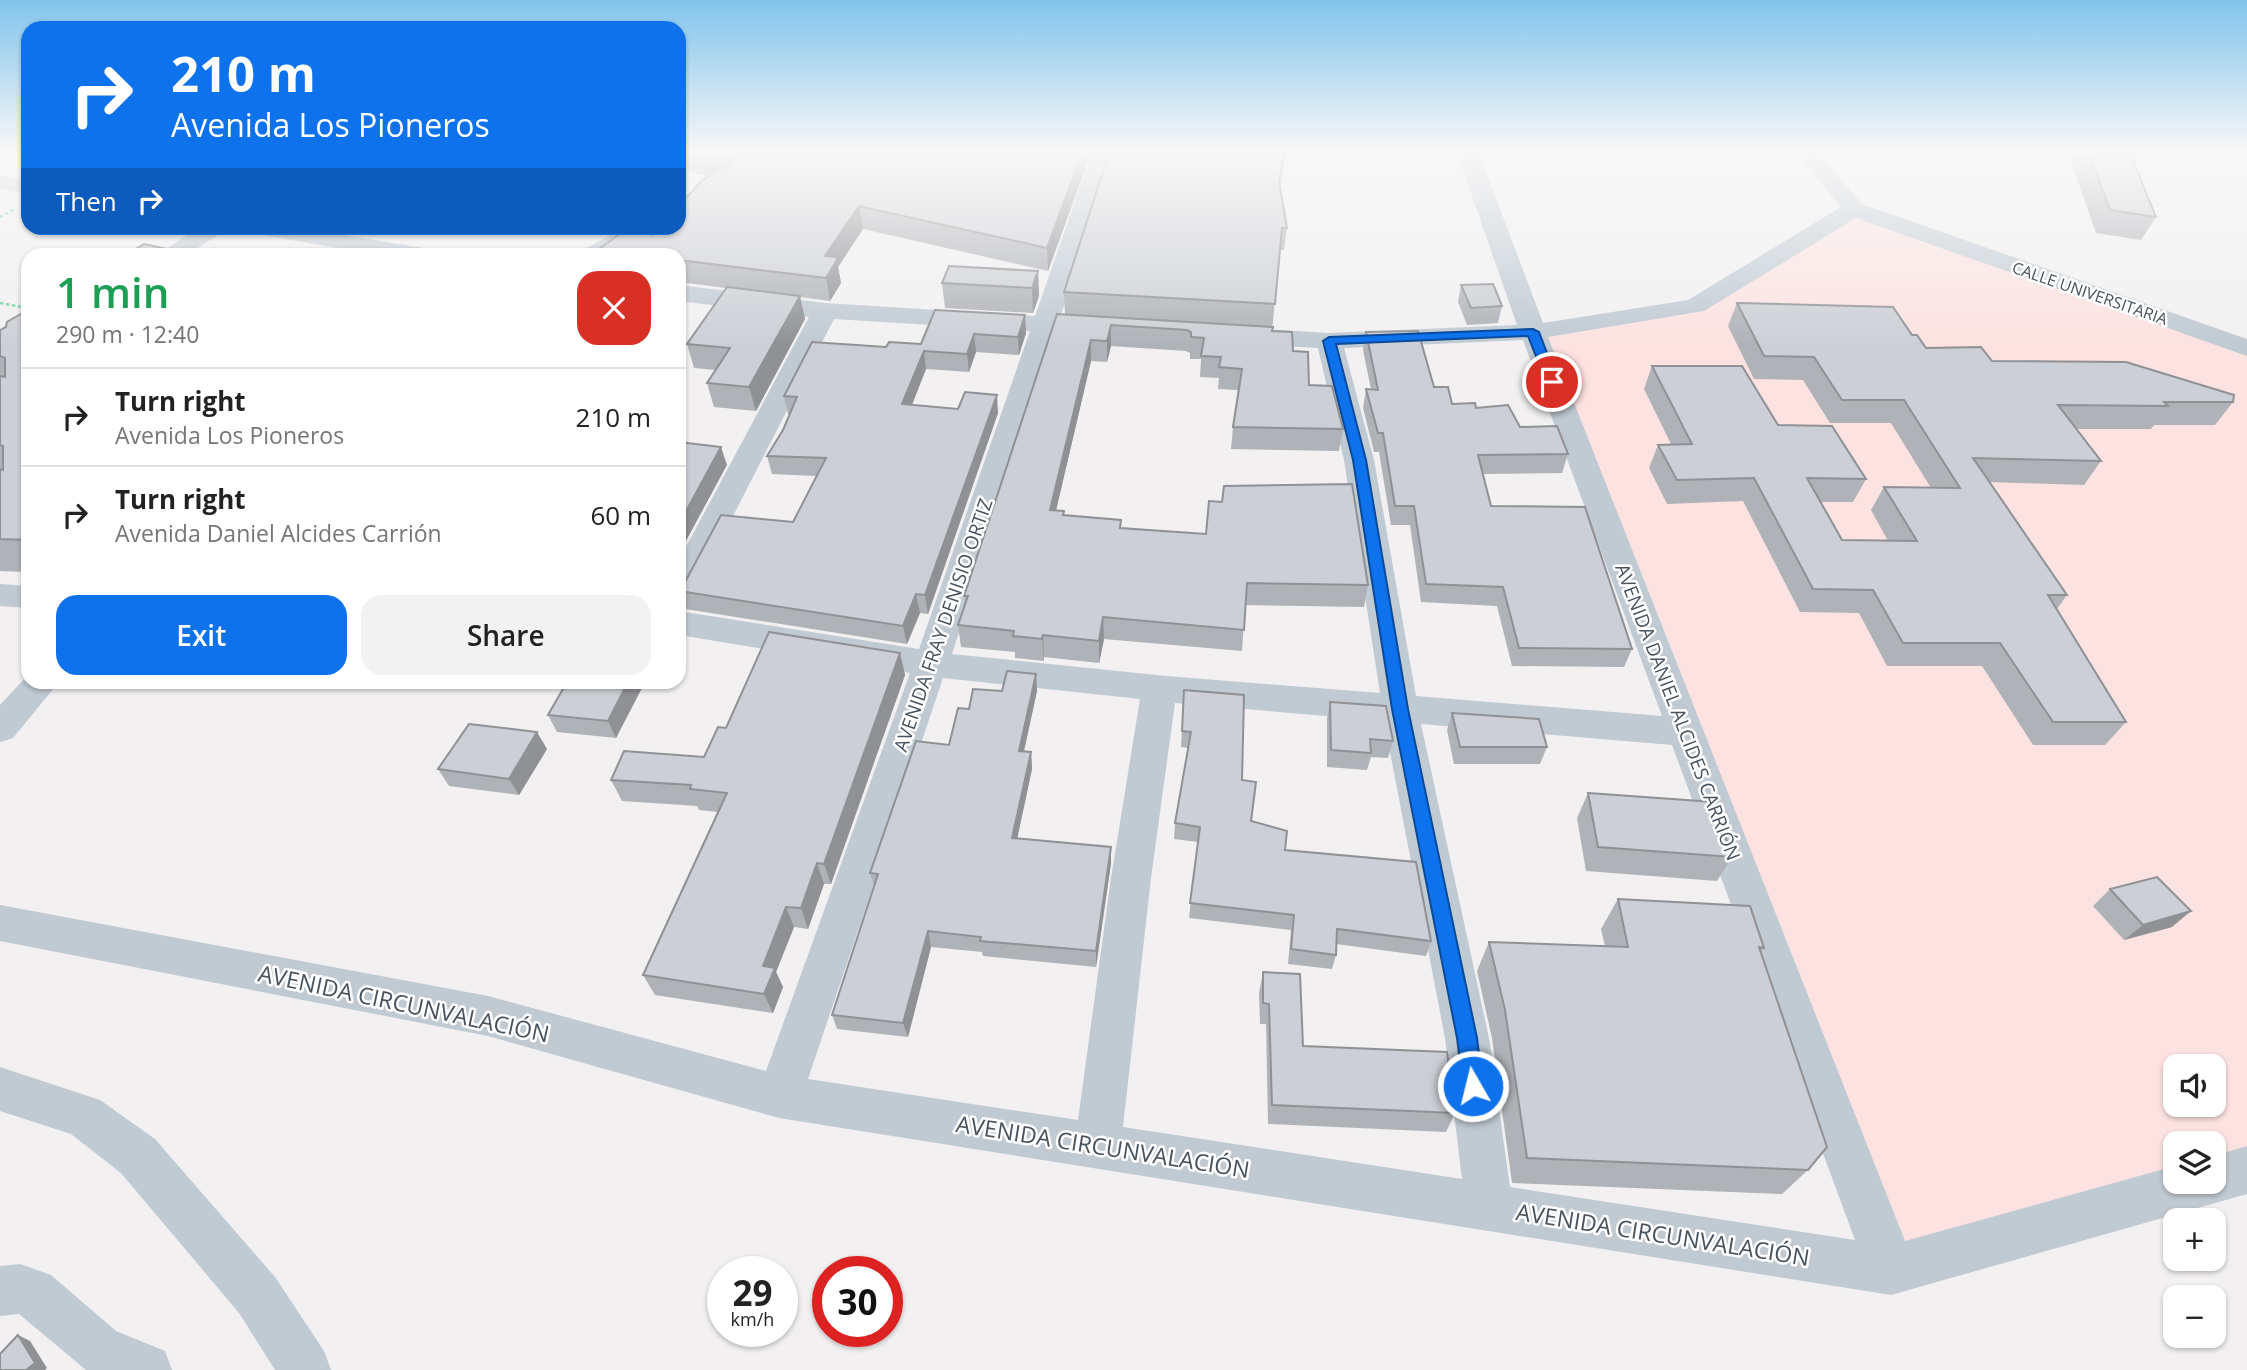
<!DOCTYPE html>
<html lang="en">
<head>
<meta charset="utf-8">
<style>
  :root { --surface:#fff; --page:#f2f2f2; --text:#222; --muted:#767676; --line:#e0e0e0; --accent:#0f72ed }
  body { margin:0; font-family:"Open Sans",sans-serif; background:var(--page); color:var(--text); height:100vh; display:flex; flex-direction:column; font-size:26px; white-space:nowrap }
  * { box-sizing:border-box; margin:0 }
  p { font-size:23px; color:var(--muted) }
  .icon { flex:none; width:38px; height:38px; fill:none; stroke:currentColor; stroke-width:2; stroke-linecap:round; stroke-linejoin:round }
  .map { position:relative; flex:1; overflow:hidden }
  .panel { position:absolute; left:21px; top:248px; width:665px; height:441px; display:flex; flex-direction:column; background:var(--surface); border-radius:21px; box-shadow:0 2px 5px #0004 }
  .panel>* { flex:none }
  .hud { position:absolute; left:21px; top:21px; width:665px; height:214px; border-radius:21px; box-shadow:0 2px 5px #0004; background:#0f72ed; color:#fff; overflow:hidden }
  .fabs { position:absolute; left:2163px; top:1054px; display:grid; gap:14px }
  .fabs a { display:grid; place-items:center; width:63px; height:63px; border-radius:14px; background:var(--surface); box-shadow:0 2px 5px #0004; font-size:35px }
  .speed { position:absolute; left:707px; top:1256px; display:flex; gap:14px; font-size:35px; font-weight:700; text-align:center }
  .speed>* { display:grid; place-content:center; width:91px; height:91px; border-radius:50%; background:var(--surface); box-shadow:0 2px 5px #0004; line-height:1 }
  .speed small { font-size:18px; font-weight:400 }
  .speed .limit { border:10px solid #d22; background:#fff; color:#111 }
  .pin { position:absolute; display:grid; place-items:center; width:60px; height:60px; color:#fff; margin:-30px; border:4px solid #fff; border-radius:50%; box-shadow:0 2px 7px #0007 }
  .me { position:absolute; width:77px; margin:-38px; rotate:352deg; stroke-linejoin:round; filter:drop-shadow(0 0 5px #0008) }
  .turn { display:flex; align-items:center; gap:24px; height:147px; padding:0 35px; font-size:32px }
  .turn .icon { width:91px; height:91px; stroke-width:2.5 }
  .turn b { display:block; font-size:49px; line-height:60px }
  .then { display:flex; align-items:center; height:66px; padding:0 35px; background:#0003; gap:14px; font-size:26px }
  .round { display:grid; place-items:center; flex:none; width:74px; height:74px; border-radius:21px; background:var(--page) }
  .summary { display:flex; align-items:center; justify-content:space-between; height:119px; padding:0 35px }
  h1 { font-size:42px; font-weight:600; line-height:52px; color:#1e9e55 }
  .button { display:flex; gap:14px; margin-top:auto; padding:14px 35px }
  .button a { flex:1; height:80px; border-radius:21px; background:var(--accent); color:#fff; font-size:28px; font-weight:600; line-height:80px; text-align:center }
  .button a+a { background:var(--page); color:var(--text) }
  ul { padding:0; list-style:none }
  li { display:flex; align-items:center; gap:21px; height:98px; padding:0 35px; border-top:2px solid var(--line) }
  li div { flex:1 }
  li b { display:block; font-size:26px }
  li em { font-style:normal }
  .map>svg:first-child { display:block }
  .medical { fill:#fce2e0; fill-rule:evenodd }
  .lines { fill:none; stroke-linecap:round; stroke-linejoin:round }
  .path { stroke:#72d2a2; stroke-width:2.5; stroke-dasharray:3.5 2.5; stroke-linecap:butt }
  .minor { fill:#c0cad2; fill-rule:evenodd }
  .wall { fill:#afb2b7 }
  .shaded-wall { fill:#8f9195 }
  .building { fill:#cccfd5; stroke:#8f9195; stroke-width:2 }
  .route { fill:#0f72ed; stroke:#0a4a9a; stroke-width:2 }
  .labels { text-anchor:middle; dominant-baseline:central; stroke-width:5; stroke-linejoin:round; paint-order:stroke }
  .far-street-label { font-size:16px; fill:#47535e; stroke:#fff }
  .street-label { font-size:19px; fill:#47535e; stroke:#fff }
  .near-street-label { font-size:23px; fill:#47535e; stroke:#fff }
</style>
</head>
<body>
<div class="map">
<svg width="2247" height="1370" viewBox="0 0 2247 1370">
  <rect width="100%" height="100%" fill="#f2f0f0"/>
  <path class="medical" d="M1854 209 2247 348V1170L2214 1180V1143H2175V1181L1891 1270 1533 332 1695 306ZM2175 1066H2214V1104H2175Z"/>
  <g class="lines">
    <path class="path" d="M0 217 15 209
      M0 303 28 308"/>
    <path class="minor" d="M1092 153H1114L1060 318 1109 322 1113 328 1109 334 1100 336 1055 333 952 654 1166 676 1380 693 1344 460 1318 348 1247 344 1238 342 1234 336 1238 330 1247 328 1329 333 1517 325 1457 153H1479L1543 323 1688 300 1841 207 1797 153H1819L1862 204 2247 339V356L1856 218 1704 311 1548 337 1905 1241 2175 1166V1181H2214V1156L2247 1146V1194L1891 1295 779 1118 488 1036 0 941V905L488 996 766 1071 910 673 679 635V611L919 649 1030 331 834 319 695 590 691 598 679 601V560L809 317 679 301V285L825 303 1035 316ZM1523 340 1662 716 1416 696 1374 460 1344 348ZM943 678 1140 699 1111 878 1078 1120 808 1079ZM1175 703 1384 721 1445 1038 1462 1179 1123 1127 1151 878ZM1421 724 1672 745 1855 1240 1510 1187 1489 1038Z
      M0 175 28 180V194L0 189Z
      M197 228H225L221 233 185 256H156Z
      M251 228H302L429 249 438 251 441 256H383L263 235 255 233Z
      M623 228H651L647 233 608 256H578L581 251Z
      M0 584 28 586V608L0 606Z
      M28 675V682H59L13 738 0 742V705Z
      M0 1067 100 1100 155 1139 275 1277 324 1351 331 1370H275L239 1313 121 1173 71 1134 0 1111Z
      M20 1264 51 1275 116 1331 165 1351 172 1370H86L19 1314 0 1316V1266Z"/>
  </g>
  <path class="wall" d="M679 153H739V155L1091 153 1048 271 863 229 838 267 841 283 830 301 800 297 805 319 756 411 714 407 707 383 716 370 694 368 687 344 726 288 679 282V256L653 235 729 165 728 164 706 176 679 169Z
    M1286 153 1280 186 1287 228 1284 250H1280L1272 331 1293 351 1309 385 1343 429 1339 451 1231 449 1233 427 1238 390 1218 389 1219 378 1200 377 1201 359H1190V353L1186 351 1111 346 1107 362 1091 361 1056 510 1064 515 1121 520V528L1368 585 1364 607 1245 605 1242 651 1104 639 1099 663 1044 657V661L1015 658V652L961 647 958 625 965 605 964 596 1065 314 1064 292Z
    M2068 153H2130L2156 217 2141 240 2096 233Z
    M2205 153H2247V154L2210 156Z
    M1038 271 1039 296 1033 313 945 308 942 283Z
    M1461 285 1502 306 1498 323 1467 325 1458 302Z
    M1737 303 1912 335 1926 348 1992 361 2233 402 2215 425H2154L2151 429H2075L2101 461 2084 485 1990 482 2067 595 2057 609 2126 722 2105 745H2033L1982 666H1887L1859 613 1800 612 1743 501 1667 504 1649 468 1658 445 1671 444 1644 389 1652 366 1778 425 1866 479 1853 502H1820L1842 540 1888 541 1871 510 1884 487 1931 488 1891 423H1830L1803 380 1754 379 1728 326Z
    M28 310V572L0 571V330Z
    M1025 315 1026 333 1019 355 976 352 969 372 926 369 912 405 998 413 928 614 920 613 907 644 679 608V609V591L685 582 793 522 816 476 772 474 767 456 783 430 790 414H788L784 396 886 347 921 344Z
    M1366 332 1434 387 1452 404 1476 408 1520 427 1568 454 1562 473 1482 474 1491 506 1632 649 1624 667 1512 666 1497 606 1421 602 1410 525H1391L1379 452H1374L1363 408 1366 389H1371L1363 350Z
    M900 653 905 675 831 884H824L808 929 794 927 776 972 783 987 773 1013 655 995 643 975 718 812 699 810 697 806 622 801 611 780 704 757 726 728Z
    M1036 674 1037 691 1024 752H1031L1032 769 1017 838 1111 847V863L1096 967 983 956 982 952 931 947 908 1037 837 1029 832 1015 874 886 870 873 949 745 969 709Z
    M645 682 616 738 557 732 548 715Z
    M1184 690 1242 780 1251 821 1285 850 1431 941 1426 956 1336 944V955L1332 969 1288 964 1291 930 1189 918 1198 842 1174 839 1175 823 1188 748 1181 747Z
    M1330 702 1393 741 1388 758 1371 757 1367 770 1327 767V719Z
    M1452 713 1547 747 1540 764H1454L1447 730Z
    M547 749 519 795 449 786 438 769Z
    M1588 793 1732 857 1717 881 1586 871 1577 818Z
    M2110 889 2172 927 2124 940 2093 906Z
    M1618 899 1764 948 1761 952 1808 1170 1782 1194 1512 1183 1492 1038 1477 971 1489 942 1605 946 1601 929Z
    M1263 972 1303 1046 1455 1113 1446 1132 1268 1124 1266 1024H1260L1259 993Z"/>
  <path class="shaded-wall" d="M715 153H739L740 157 728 162V164L706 176 702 160Z
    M1082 153H1091L1048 271 1047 248Z
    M1284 153H1286L1277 203 1279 181Z
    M859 206 863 229 838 267 841 283 830 301 826 278 825 256Z
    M1038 271 1039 296 1033 313 1032 288Z
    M800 296 805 319 756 411 749 387Z
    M1025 315 1026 333 1019 355 1018 337Z
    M1111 325V346L1107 362V341Z
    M974 334 976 352 969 372 967 354Z
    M1091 340V361L1051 532 1050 510Z
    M924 351 926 369 905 422 902 404Z
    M997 395 998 413 928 614 925 595Z
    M721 447 727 465 679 554V524Z
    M916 594 920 613 907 644 903 626Z
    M1103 617 1104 639 1099 663V641Z
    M1043 635 1044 657V661L1042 639Z
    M900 653 905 675 831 884 824 864Z
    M1036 674 1037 691 1020 768 1019 751Z
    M628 682H645L616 738 608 721Z
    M537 732 547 749 519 795 509 779Z
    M1031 752 1032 769 1014 854 1012 838Z
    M1111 847V863L1096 967V951Z
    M817 863 824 884 808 929 801 908Z
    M786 907 794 927 776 972 783 987 773 1013 764 994 763 966Z
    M2191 911 2172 927 2124 940 2143 925Z
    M928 931 931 947 908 1037 903 1023Z
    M18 1335 30 1341 47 1368 45 1370H26Z"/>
  <path class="building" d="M679 153H715L702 160 679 154Z
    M742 153H1082L1047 248 859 206 825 256 836 257 837 260 826 278 679 260V256H589L627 229 653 235 660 228H679V206L702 180 732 163 728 162Z
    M1109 153H1284L1279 181 1287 228H1282L1275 304 1064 292Z
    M2089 153H2130L2156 217 2110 210Z
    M144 244 199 256H124Z
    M949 266 1038 271 1032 288 942 283Z
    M1493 284 1502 306 1471 308 1461 285Z
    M727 287 800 296 749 387 707 383 730 348 687 344Z
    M1737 303 1893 307 1912 335H1917L1926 348 1981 347 1992 361 2126 362 2234 395 2233 402H2164L2168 406 2058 405 2101 461 1973 458 2067 595H2048L2126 722H2053L2000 643H1903L1873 590 1813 589 1754 478 1677 480 1658 445 1692 444 1652 366H1742L1778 425 1832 426 1866 479 1807 478 1842 540 1917 541 1884 487 1960 488 1904 400H1842L1814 357 1764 356Z
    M28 310V540L0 539V469L3 470V446L0 445V376L5 377V358L0 356V330L6 327 7 322Z
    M935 310 1025 315 1018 337 974 334 967 354 924 351 902 404 958 409 965 392 997 395 925 595 916 594 903 626 679 591V583L685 582 721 515 793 522 826 458 767 456 783 430 797 397 784 396 812 342 886 347 889 342 921 344Z
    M1057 314 1273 327 1272 331 1292 332 1293 351 1308 352 1309 385 1332 386 1343 429 1233 427 1242 369 1219 367 1221 357 1201 356 1204 338 1191 337V332L1187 330 1111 325 1107 341 1091 340 1050 510 1064 511 1063 515 1121 520 1120 528 1206 534 1209 501 1222 502 1224 486 1352 484 1368 585 1247 583 1244 630 1103 617 1099 641 1043 635 1042 639 1013 636 1014 631 958 625 968 596H964Z
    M1418 331 1434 387H1448L1452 404 1475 403 1476 408 1508 405 1520 427 1557 426 1568 454 1478 455 1491 506 1585 507 1632 649 1519 648 1503 587 1426 584 1414 506H1395L1383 433H1378L1366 389 1378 390 1366 332Z
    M679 442 721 447 679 524Z
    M769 632 900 653 824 864 817 863 801 908 786 907 763 966 775 968 764 994 643 975 727 793 690 789 691 785 611 780 624 751 704 757 718 727 726 728Z
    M1007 671 1036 674 1019 751 1031 752 1012 838 1111 847 1096 951 980 941 981 937 928 931 903 1023 832 1015 878 874 870 873 916 741 949 745 958 708 969 709 973 689 1002 691Z
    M567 682H628L608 721 548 715Z
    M1184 690 1244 695 1242 780 1256 782 1251 821 1287 831 1285 850 1416 862 1431 941 1337 929 1336 955 1291 949 1294 915 1190 903 1200 827 1175 823 1191 732 1182 731Z
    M1330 702 1386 706 1393 741 1370 739 1371 753 1331 750Z
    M1452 713 1539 719 1547 747H1460Z
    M469 724 537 732 509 779 438 769Z
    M1588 793 1714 802 1732 857 1598 847Z
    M2157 877 2191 911 2143 925 2110 889Z
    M1618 899 1750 906 1764 948 1759 947 1827 1147 1808 1170 1527 1158 1505 1010 1489 942 1628 947Z
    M1263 972 1300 974 1303 1046 1447 1052 1455 1113 1272 1105 1269 1004 1263 1003Z
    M18 1335 35 1363 26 1370H0V1354Z"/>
  <linearGradient id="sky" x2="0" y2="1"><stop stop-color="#81c4ec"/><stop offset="0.44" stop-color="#f9f8f8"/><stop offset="1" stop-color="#f9f8f8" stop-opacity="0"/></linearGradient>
  <rect width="2247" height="345" fill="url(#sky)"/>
  <path class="route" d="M1533 329 1539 332 1558 382 1556 385 1552 386 1546 382 1528 336 1336 344 1366 460 1408 709 1477 1038 1483 1086 1480 1093 1473 1096 1466 1093 1463 1086 1457 1038 1392 709 1353 460 1323 341 1329 337Z"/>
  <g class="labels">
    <g class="far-street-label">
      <text transform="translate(2090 293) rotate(19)">CALLE UNIVERSITARIA</text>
    </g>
    <g class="street-label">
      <text transform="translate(943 625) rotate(-71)">AVENIDA FRAY DENISIO ORTIZ</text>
      <text transform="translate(1678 712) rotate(69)">AVENIDA DANIEL ALCIDES CARRIÓN</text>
    </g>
    <g class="near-street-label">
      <text transform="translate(404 1003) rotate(12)">AVENIDA CIRCUNVALACIÓN</text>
      <text transform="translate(1103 1146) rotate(9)">AVENIDA CIRCUNVALACIÓN</text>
      <text transform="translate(1663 1234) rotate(9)">AVENIDA CIRCUNVALACIÓN</text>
    </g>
  </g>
</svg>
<div class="fabs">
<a><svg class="icon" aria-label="sound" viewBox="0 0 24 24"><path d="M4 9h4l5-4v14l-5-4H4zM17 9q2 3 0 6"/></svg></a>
<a><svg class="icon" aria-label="layers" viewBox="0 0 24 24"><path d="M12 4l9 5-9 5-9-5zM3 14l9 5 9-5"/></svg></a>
<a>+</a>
<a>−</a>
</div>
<div class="speed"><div>29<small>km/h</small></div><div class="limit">30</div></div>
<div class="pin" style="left:1552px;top:382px;background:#d93025"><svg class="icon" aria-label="arrive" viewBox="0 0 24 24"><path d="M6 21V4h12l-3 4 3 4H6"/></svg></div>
<svg class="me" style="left:1473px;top:1086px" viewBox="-20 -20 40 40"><circle r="17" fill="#0f72ed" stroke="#fff" stroke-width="3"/><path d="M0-11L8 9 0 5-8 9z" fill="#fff"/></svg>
<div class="hud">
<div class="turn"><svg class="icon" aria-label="right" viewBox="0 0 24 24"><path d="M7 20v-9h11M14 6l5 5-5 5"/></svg><div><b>210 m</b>Avenida Los Pioneros</div></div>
<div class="then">Then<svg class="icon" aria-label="right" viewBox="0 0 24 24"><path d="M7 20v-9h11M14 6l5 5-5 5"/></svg></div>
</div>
<section class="panel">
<div class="summary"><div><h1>1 min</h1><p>290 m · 12:40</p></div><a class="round" style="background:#d93025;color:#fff"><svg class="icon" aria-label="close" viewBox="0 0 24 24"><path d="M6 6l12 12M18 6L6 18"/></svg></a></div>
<ul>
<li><svg class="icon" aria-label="right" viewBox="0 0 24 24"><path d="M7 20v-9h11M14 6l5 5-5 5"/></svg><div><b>Turn right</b><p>Avenida Los Pioneros</p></div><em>210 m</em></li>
<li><svg class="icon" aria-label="right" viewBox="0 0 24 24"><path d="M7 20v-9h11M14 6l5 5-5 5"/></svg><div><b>Turn right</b><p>Avenida Daniel Alcides Carrión</p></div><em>60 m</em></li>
</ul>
<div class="button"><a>Exit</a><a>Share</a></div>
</section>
</div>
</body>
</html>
